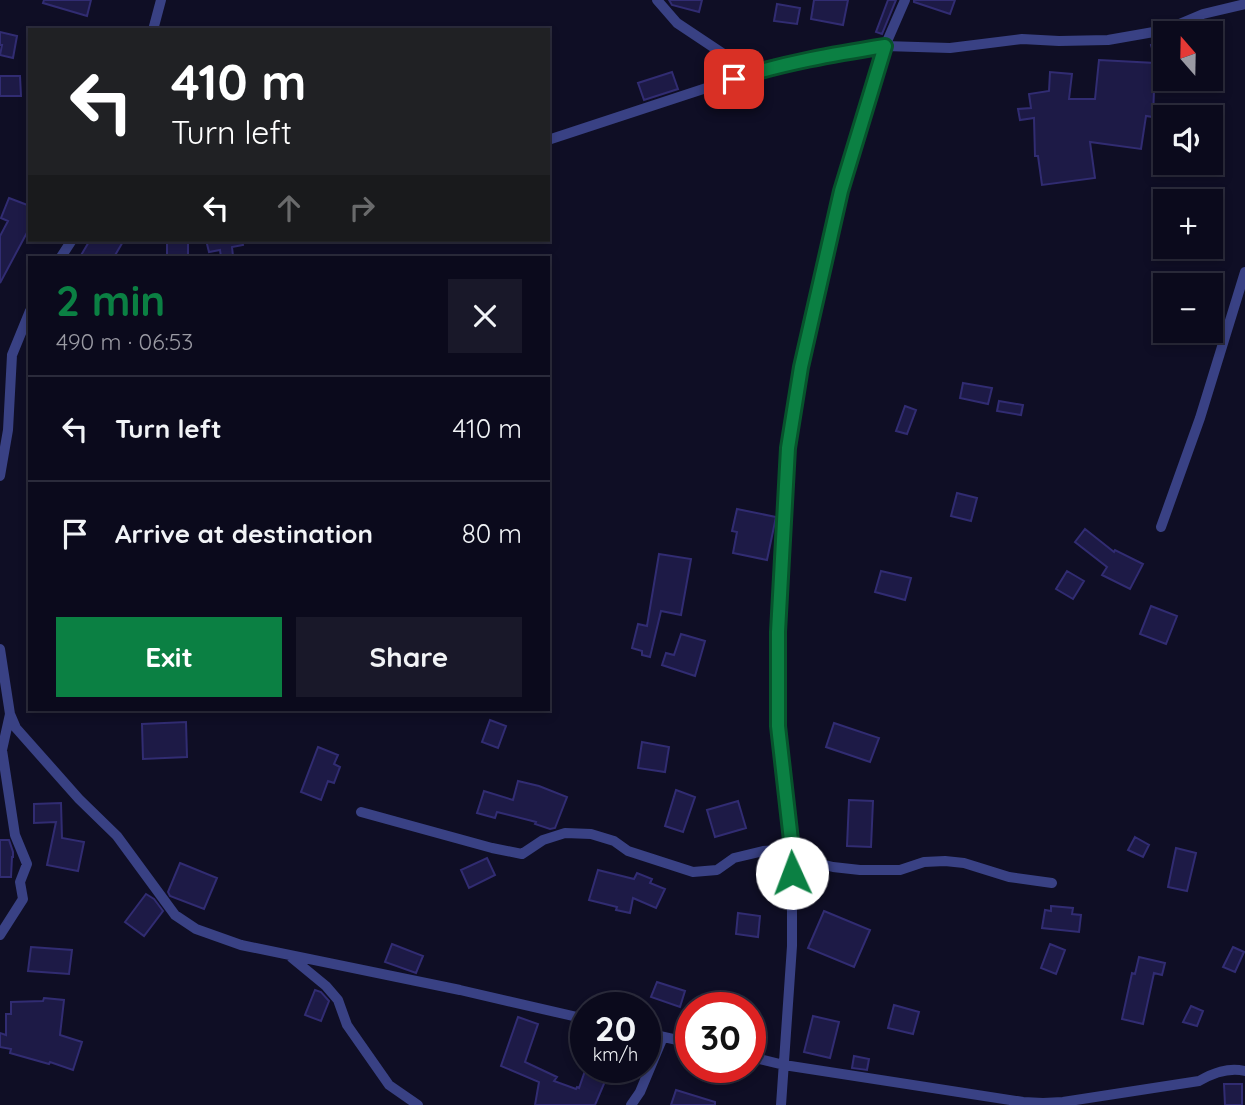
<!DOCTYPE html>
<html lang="en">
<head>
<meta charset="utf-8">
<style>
  :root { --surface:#0b0a1c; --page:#191829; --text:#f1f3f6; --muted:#9a9aa3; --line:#2b2b3b; --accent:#0b8043 }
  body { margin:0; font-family:Quicksand,sans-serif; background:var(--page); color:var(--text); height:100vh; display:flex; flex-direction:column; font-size:26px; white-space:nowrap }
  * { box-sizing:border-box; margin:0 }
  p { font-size:23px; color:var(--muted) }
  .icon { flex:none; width:38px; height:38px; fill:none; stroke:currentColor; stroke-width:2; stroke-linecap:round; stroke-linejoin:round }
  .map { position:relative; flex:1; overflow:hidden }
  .details { position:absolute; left:28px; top:256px; width:522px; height:455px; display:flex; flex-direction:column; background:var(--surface); border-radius:0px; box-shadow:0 4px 10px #0003,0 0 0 2px var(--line) }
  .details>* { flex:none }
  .banner { position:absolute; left:28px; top:28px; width:522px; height:214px; border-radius:0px; box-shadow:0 4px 10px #0003,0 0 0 2px var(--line); background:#202124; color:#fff; overflow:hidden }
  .needle { width:46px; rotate:340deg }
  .buttons { position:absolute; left:1153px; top:21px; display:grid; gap:14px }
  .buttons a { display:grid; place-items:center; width:70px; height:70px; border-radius:0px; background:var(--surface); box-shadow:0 4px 10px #0003,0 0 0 2px var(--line); font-size:35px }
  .speed { position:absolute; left:570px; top:992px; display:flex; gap:14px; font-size:35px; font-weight:700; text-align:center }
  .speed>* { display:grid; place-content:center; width:91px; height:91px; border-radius:50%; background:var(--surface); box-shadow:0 4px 10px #0003,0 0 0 2px var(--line); line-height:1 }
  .speed small { font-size:18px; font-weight:400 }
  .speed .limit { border:10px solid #d22; background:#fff; color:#111 }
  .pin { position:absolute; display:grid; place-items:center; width:60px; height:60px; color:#fff; margin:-30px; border-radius:14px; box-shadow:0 4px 10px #0006 }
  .me { position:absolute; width:77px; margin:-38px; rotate:358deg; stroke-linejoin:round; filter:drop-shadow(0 0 5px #0008) }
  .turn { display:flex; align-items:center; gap:24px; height:147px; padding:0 28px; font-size:32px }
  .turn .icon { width:91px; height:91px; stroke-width:2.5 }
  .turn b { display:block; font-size:49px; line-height:60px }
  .lanes { display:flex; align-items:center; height:66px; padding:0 28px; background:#0003; justify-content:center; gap:35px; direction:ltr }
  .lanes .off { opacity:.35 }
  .round { display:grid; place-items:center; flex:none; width:74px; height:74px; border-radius:0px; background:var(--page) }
  .summary { display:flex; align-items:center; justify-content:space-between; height:119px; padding:0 28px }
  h1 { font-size:42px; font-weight:800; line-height:52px; color:var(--accent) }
  .primary-button { display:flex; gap:14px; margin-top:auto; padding:14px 28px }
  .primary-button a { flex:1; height:80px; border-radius:0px; background:var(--accent); color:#fff; font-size:28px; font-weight:800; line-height:80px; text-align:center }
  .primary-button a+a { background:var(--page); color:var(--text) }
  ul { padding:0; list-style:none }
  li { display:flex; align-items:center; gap:21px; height:105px; padding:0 28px; border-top:2px solid var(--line) }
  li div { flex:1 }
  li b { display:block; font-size:26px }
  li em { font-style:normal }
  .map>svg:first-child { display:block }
  .building { fill:#1d1a46; stroke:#312c72; stroke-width:2 }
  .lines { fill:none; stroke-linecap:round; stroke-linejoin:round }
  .minor { stroke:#394184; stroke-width:10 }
  .route-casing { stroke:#07532c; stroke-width:18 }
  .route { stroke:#0b8043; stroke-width:12 }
</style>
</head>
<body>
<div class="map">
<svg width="1245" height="1105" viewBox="0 0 1245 1105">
  <rect width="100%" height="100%" fill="#0f0e25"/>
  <path class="building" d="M44 0H91L87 16 43 3Z
    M669 0H702L699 12 672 5Z
    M814 0H848L843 25 811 19Z
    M888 0H896L882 34 876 32Z
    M914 0H955L950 14 914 2Z
    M777 4 800 8 797 24 774 21Z
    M0 32 17 36 13 58 0 55 2 45H0Z
    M1166 40V51L1154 55 1151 45Z
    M1099 60 1155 63 1153 117 1146 116 1141 149 1090 142 1095 178 1042 185 1038 156H1035L1034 118 1020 120 1018 109 1031 108 1029 94 1049 91 1050 72 1072 74 1069 99H1095Z
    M672 72 678 89 644 100 638 83Z
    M0 76H20L21 96H0Z
    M1211 117H1217L1224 159 1211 161Z
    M9 198 30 206V227L0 283V236L8 221 1 218Z
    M90 240H124L114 257H80Z
    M167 240H188V257H167Z
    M206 240H242L243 245 232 247 233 256 221 257 220 250 209 252Z
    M963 383 992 388 988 404 960 398Z
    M999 401 1023 405 1021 415 997 411Z
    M905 406 916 410 907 434 896 431Z
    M957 493 977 498 971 521 951 516Z
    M737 509 776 517 767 560 733 553 737 532 732 531Z
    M1085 529 1114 552 1115 550 1143 564 1130 589 1102 575 1107 567 1075 542Z
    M659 554 691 559 681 615 661 611 650 657 642 655V651L632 648 638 624 647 626Z
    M881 571 911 578 905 600 875 592Z
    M1067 571 1084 581 1073 599 1056 589Z
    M1151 606 1177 616 1166 644 1140 634Z
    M681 634 705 641 695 676 662 665 666 653 674 655Z
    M490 720 506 726 498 748 482 742Z
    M186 722 187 757 143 759 142 724Z
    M834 723 879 738 870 762 826 747Z
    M642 742 669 747 665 772 638 768Z
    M318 747 338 755 334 764 340 767 334 783 328 781 321 800 301 792Z
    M518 781 539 786 567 797 555 828 550 829 535 824 536 822 497 812 495 818 477 813 484 791 513 800Z
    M676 790 695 797 683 832 665 826Z
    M849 800 873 801 871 847 847 846Z
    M738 801 746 828 715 837 707 810Z
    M61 803 62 838 84 842 78 871 47 865 56 822 34 823V804Z
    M1135 837 1149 845 1143 857 1128 850Z
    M0 840H9L13 852V857H12L11 877H0Z
    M1176 848 1196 853 1187 891 1168 887Z
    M487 858 495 875 469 888 461 870Z
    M180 863 217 878 204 909 170 896 168 892Z
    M598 870 634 879 637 873 652 879 650 883 665 889 656 908 633 898 630 913 616 910 617 907 589 900Z
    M146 894 154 899 163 911 144 936 125 922Z
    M1051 906 1073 908 1072 914 1081 915 1079 932 1042 928 1045 910 1051 911Z
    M824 911 870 930 854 967 808 948Z
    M738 913 760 916 758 937 736 934Z
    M392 944 423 956 416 973 385 962Z
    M1050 944 1065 950 1056 974 1041 968Z
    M31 947 72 950 69 974 28 971Z
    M1233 947 1244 952 1235 972 1223 967Z
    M1139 957 1165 963 1162 975 1154 973 1143 1024 1122 1019 1132 973 1135 974Z
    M657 982 685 991 680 1007 651 997Z
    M315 990 321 992 329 1001 321 1021 305 1015Z
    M44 998 64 1000 60 1035 82 1042 73 1070 50 1062 49 1064 10 1053 11 1049 0 1047V1033L6 1035V1014H11V1002L43 1001Z
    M894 1005 919 1012 913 1034 888 1028Z
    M1191 1006 1203 1011 1197 1026 1183 1022Z
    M813 1016 839 1022 830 1058 804 1052Z
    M518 1017 538 1024 525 1062 557 1077 554 1081 576 1089 577 1087 579 1088 586 1068H595L609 1072 595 1105H535L539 1082 501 1066Z
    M854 1056 869 1059 867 1070 852 1068Z
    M1224 1084H1242V1105H1225Z
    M676 1090 715 1102V1105H671Z"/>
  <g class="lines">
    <path class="minor" d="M657 0 677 23 734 61 755 72
      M153 30 161 0
      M548 140 755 72 841 53 885 46 950 48 1022 39 1059 41 1108 40 1165 30 1203 14 1245 4
      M61 257 72 240
      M0 476 8 430 12 355 30 311
      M1161 527 1200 418 1245 272
      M0 649 10 714 16 728 79 799 117 836 175 915 196 929 241 945 460 990 586 1019
      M361 812 492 848 522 854 543 840 565 833 591 834 614 841 628 851 693 872 717 870 734 858 763 851 792 849 805 860 833 867 860 870H900L924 862 945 861 964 863 1009 877 1052 883
      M0 935 23 899 20 882 27 864 15 835 2 750 10 714
      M292 958 326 986 338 1000 347 1025 389 1085 418 1105
      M646 1033 691 1043
      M751 1057 784 1065 1023 1102 1043 1103 1063 1102 1199 1081C1213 1073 1228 1067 1245 1071
      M631 1105 640 1092 663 1037
      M781 1105 792 946V849L778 726V632L788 448 801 367 841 191 885 46 905 0"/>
  </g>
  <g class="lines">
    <defs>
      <path id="route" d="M734 79C783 63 835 54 885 46L841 191 801 367 788 448 778 632V726L792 849V873"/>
    </defs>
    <use href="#route" class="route-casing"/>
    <use href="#route" class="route"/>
  </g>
</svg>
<div class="buttons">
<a><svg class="needle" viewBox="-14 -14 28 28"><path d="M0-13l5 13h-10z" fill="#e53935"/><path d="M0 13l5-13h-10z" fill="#9a9aa3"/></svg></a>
<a><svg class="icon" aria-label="sound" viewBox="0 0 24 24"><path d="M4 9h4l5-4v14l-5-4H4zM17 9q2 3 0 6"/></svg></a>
<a>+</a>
<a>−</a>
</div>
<div class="speed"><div>20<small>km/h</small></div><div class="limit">30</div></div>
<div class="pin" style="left:734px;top:79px;background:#d93025"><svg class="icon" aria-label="arrive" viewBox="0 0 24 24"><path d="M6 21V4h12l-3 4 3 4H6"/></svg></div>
<svg class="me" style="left:792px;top:873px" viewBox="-20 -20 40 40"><circle r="19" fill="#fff"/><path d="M0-13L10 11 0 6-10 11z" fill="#0b8043"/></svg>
<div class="banner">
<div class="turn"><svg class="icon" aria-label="left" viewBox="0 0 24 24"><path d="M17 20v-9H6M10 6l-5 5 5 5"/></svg><div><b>410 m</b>Turn left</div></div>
<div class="lanes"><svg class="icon" aria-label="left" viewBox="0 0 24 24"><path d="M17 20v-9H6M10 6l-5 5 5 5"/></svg><svg class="icon off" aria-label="ahead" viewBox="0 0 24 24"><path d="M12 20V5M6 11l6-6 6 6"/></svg><svg class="icon off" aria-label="right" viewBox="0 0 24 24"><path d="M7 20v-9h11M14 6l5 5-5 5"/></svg></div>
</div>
<section class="details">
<div class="summary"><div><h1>2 min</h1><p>490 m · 06:53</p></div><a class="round"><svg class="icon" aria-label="close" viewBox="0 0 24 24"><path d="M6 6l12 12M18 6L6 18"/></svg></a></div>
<ul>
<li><svg class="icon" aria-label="left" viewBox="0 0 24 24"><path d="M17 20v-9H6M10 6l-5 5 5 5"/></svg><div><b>Turn left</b></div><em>410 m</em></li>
<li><svg class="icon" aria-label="arrive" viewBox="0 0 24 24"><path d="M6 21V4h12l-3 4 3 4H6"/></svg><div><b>Arrive at destination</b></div><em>80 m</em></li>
</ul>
<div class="primary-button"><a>Exit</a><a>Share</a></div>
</section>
</div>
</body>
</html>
